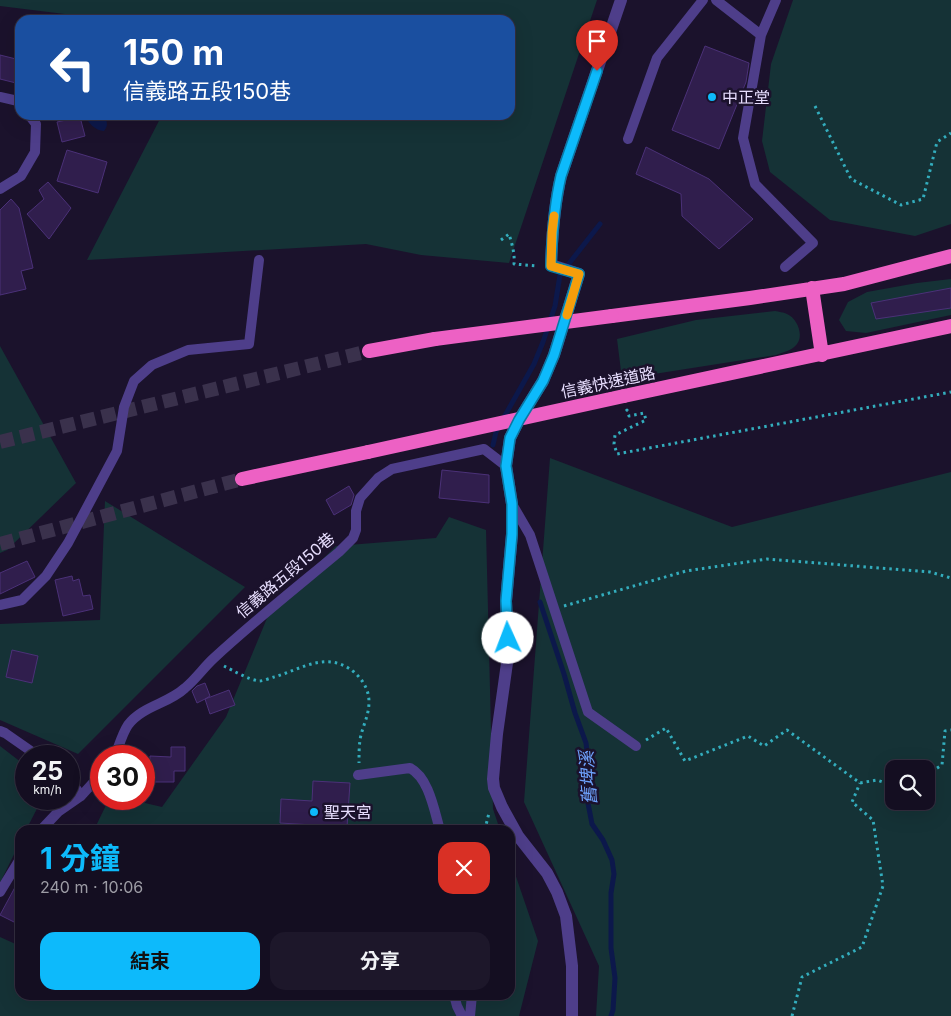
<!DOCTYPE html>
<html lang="zh-TW">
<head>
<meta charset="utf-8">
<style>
  :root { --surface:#140e21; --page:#1d172a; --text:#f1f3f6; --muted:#9d9ca5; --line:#332e3f; --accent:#0dbafb }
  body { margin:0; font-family:Inter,"Noto Sans TC",sans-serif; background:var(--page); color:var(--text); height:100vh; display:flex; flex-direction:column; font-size:19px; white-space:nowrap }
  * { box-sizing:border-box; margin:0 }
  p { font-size:16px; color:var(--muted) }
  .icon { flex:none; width:28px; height:28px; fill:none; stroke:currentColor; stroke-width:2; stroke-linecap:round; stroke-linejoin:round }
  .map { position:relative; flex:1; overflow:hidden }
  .sheet { position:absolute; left:15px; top:825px; width:500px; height:175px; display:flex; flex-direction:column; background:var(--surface); border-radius:15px; box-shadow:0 5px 20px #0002,0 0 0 1px var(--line) }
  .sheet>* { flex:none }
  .top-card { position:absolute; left:15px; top:15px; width:500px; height:105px; border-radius:15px; box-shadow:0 5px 20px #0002,0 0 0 1px var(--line); background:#1a4fa0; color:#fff; overflow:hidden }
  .fabs { position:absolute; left:885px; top:760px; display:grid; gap:10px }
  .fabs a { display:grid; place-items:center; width:50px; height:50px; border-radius:10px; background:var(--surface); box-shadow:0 5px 20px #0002,0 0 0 1px var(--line); font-size:25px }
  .speed { position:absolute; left:15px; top:745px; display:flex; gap:10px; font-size:25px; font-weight:700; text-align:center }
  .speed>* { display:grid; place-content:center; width:65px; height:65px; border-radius:50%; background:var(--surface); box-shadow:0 5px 20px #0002,0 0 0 1px var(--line); line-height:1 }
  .speed small { font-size:12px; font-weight:400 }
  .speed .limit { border:8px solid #d22; background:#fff; color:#111 }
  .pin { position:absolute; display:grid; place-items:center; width:42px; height:42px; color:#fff; margin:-51px -21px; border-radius:50% 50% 50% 0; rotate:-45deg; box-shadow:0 0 5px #0007 }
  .pin .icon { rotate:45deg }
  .me { position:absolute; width:55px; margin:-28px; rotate:358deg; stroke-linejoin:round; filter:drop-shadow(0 0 4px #0008) }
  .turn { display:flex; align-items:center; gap:18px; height:105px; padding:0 25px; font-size:22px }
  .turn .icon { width:65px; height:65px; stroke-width:2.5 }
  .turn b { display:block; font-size:35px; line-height:42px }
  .round { display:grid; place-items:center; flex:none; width:52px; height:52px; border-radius:15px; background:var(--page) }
  .head { display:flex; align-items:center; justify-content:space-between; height:85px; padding:0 25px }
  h1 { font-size:30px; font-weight:700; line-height:38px; color:var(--accent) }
  .button { display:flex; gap:10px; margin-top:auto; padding:10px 25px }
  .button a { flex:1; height:58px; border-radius:15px; background:var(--accent); color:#111; font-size:20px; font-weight:700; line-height:58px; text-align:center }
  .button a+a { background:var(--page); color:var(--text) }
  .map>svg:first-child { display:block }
  .green { fill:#153236; fill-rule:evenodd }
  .water { fill:#0c184b }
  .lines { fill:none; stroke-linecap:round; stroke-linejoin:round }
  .stream { stroke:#0c184b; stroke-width:5 }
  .building { fill:#301e4d; stroke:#4b3178 }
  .trunk-tunnel { stroke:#3a314c; stroke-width:14; stroke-dasharray:14 7; stroke-linecap:butt }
  .path { stroke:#33adbd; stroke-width:3; stroke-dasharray:2.5 4; stroke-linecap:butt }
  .service { stroke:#4e3e8a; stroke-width:10 }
  .minor { stroke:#4e3e8a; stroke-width:12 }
  .trunk { stroke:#ed61c4; stroke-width:14 }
  .trunk-bridge { stroke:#ed61c4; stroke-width:14 }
  .route-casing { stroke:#0879a3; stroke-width:12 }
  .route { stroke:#0dbafb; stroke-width:9 }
  .slow { stroke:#f59e0b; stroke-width:9 }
  .poi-dot { fill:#0dbafb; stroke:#1b122c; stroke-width:2 }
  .labels { text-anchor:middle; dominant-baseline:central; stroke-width:5; stroke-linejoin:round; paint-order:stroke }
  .poi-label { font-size:16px; fill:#e7defe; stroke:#1b122c; text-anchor:start }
  .street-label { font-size:16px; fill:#e7defe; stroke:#1b122c }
  .water-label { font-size:18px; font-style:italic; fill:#6ea2fd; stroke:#1b122c }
</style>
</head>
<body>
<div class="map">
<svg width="951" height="1016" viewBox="0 0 951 1016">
  <rect width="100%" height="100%" fill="#1b122c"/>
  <path class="green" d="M0 0H597L509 263 421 255 366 244 87 260 162 115H510V20H113L0 6Z
    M793 0H951V224L915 236 830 220 770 172 762 141 771 64Z
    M951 279V315L866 333 846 331 839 320 848 302 867 292 917 283Z
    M775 311C779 312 783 312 787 314 797 318 804 335 797 344 792 351 783 352 776 355L622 379 617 339 696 320Z
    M0 346 76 483 7 550 0 553Z
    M550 458 732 527 951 472V1016H596L599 966 524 802ZM894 769H926V801H894Z
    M105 501 245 587 78 754 0 720V624L100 620Z
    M449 517 486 530 493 809 500 830H94L109 799H128L162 807 226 717 270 611 336 546 436 538Z
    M0 746 26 766V799H42L26 830H20V842L0 883Z
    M510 859 538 941 519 1016H0V937L20 946V995H510Z"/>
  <path class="water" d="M84 115H103C107 121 109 125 104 131 95 131 88 122 84 115Z"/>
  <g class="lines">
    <path class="stream" d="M503 419 534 364 543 342 555 306 560 275 600 224
      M493 445 496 432 499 426
      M540 602 564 674 575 713 586 743 588 760 587 798 592 824 603 840 612 860 614 874 611 893V948L615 978 613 1010 611 1016"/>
  </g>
  <path class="building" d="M705 46 749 63 746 82 719 149 672 130Z
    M0 55 20 60V84L0 79Z
    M80 117 85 136 62 142 57 122Z
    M646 147 709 179 753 219 719 249 682 216 681 194 636 174Z
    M67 150 107 162 98 193 57 181Z
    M48 182 71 208 49 239 27 214 44 199 39 190Z
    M11 199 19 208 33 268 21 271 26 289 0 295V210Z
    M951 288V308L876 319 871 303Z
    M442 470 489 475V503L439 498Z
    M349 486 354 495 351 505 334 515 326 500Z
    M27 561 35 577 0 594V573Z
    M72 576 73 581 79 579 83 596 90 595 93 609 63 616 55 580Z
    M12 650 38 656 32 683 6 677Z
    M205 683 210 696 205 699 229 690 235 705 210 714 205 699 197 703 192 691 197 686Z
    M171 747H185V771H174V782H149L150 756 171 757Z
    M313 781 350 783 347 827 280 823 281 799 312 801Z
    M20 878V925L0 915Z"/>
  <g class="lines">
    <path class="trunk-tunnel" d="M0 442 369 351
      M0 544 242 479"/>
    <path class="path" d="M815 106 851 179 901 205 923 199 937 142 951 133
      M501 240 509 234C512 244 515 254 514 264L538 266
      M626 411 627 410 629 416 644 413 646 420 615 435 614 444 617 454 951 392
      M564 606 686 571 767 559 930 572 951 578
      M224 666C234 671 247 679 259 681 264 681 270 678 274 677 302 669 327 650 354 672 363 680 369 690 369 702 369 716 362 727 360 740 359 747 359 755 359 763
      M646 740 666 728 685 761 748 736 764 746 787 730 860 783 877 780 894 786
      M926 775 942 765 945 731 951 730
      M487 830 486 825 489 813
      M792 1016 802 977 862 947 883 886 873 820 852 802 860 783"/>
    <path class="service" d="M716 0 761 35
      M776 0 761 35 743 138 755 184 813 243 785 267
      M0 97 18 101 20 104
      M628 139 657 58 703 0
      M0 189 21 176 35 152 36 124 29 115
      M512 504 530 535 588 712 636 746
      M0 605 22 600 46 576 68 543 117 451 124 407 134 381 152 365 188 350 249 344 259 260
      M0 731 5 733 38 756
      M115 756C119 746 122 734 128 725 142 706 168 704 185 688 196 679 204 667 214 658 254 621 297 587 339 552L353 538 356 530V511L360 498 378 478 392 469 484 449 506 466
      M358 775 410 768C429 778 434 810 440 830
      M69 778 81 796
      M41 830 58 812 81 796 101 774
      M0 892 20 859
      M454 995 457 1006 462 1016
      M470 1016 472 995"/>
    <path class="minor" d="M572 1016V966L566 916 557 892 547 873 518 836 502 807 494 788 493 779 497 734 508 656 506 601 512 534V504L506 466 510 438 519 420 543 381 554 355 579 274 551 265C552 235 554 206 561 176L621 0"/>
    <path class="trunk" d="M812 288 822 355
      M612 316 750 298 844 284 951 256
      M369 351 435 339
      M624 396 951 326
      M242 479 368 452"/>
    <path class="trunk-bridge" d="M435 339 612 316
      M368 452 624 396"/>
  </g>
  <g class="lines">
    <defs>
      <path id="route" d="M508 638 506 601 512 534V504L506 466 510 438 519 420 543 381 554 355 579 274 551 266C552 235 554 206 561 176L597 71"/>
    </defs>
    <use href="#route" class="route-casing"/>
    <use href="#route" class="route"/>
    <path class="slow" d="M554 216 552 232 551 266 579 274 567 315"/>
  </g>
  <g class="poi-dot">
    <circle cx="712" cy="97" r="5"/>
    <circle cx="314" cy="812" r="5"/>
  </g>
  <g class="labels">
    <g class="poi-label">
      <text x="722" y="97">中正堂</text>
      <text x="324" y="812">聖天宮</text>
    </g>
    <g class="street-label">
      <text transform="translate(608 382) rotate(-12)">信義快速道路</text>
      <text transform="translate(285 575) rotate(-40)">信義路五段150巷</text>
    </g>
    <g class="water-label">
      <text transform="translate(588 778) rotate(-94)">舊埤溪</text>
    </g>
  </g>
</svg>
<div class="fabs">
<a><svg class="icon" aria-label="search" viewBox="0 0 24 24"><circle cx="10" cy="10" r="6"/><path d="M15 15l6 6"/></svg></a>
</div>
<div class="speed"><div>25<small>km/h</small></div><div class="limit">30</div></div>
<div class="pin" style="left:597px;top:71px;background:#d93025"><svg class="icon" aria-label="arrive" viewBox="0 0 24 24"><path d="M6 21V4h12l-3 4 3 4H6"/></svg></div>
<svg class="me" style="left:508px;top:638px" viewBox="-20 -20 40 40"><circle r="19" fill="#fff"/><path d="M0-13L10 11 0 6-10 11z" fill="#0dbafb"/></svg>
<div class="top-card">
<div class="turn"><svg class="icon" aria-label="left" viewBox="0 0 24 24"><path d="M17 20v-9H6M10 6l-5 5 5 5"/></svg><div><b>150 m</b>信義路五段150巷</div></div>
</div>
<section class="sheet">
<div class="head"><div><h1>1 分鐘</h1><p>240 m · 10:06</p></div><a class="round" style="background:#d93025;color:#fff"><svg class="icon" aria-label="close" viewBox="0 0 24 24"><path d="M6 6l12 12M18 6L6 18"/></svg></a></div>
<div class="button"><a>結束</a><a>分享</a></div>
</section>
</div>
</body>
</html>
